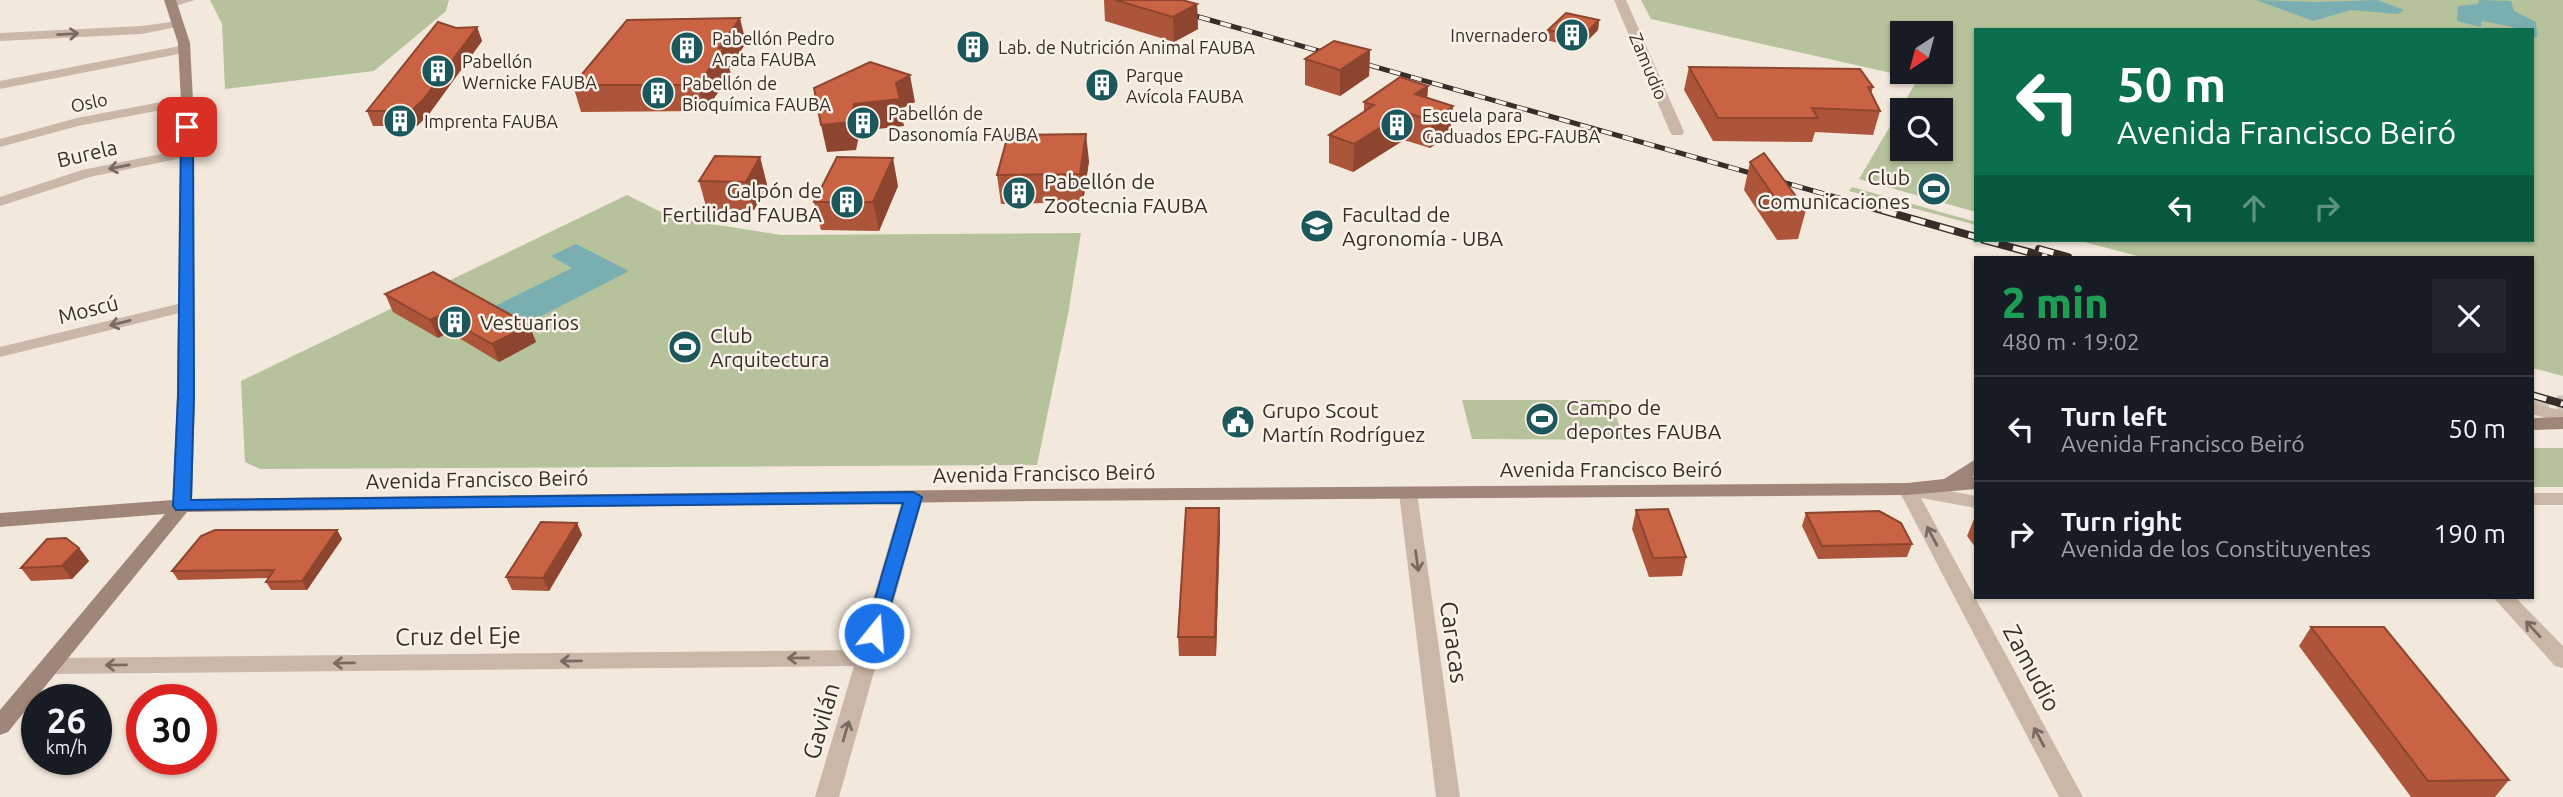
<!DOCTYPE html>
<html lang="en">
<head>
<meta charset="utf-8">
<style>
  :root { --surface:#171b24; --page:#20242c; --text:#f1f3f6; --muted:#9ea1a6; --line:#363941 }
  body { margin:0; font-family:Ubuntu,sans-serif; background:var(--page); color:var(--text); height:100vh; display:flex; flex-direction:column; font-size:26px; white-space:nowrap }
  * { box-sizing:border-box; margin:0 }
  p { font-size:23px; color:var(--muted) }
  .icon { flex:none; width:38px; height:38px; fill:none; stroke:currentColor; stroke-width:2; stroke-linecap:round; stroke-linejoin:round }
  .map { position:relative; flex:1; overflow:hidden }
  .details { position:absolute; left:1974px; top:256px; width:560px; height:343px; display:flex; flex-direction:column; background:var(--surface); border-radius:0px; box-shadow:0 2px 5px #0004 }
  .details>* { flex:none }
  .hud { position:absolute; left:1974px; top:28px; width:560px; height:214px; border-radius:0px; box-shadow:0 2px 5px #0004; background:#0b6e4f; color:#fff; overflow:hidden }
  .needle { width:46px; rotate:216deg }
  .fabs { position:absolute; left:1890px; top:21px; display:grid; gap:14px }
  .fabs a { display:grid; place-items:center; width:63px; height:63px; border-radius:0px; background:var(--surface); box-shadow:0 2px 5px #0004; font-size:35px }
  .speed { position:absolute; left:21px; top:684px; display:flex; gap:14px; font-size:35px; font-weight:700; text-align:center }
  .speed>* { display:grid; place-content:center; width:91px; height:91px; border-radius:50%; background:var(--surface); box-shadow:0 2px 5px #0004; line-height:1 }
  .speed small { font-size:18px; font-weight:400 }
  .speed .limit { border:10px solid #d22; background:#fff; color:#111 }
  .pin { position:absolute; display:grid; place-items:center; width:60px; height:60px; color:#fff; margin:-30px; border-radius:14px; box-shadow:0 4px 10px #0006 }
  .me { position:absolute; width:77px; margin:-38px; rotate:17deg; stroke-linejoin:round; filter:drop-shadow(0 0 5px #0008) }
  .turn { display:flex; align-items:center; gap:24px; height:147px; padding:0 28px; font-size:32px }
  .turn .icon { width:91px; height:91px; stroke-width:2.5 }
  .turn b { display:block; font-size:49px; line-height:60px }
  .lanes { display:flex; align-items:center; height:66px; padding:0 28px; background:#0003; justify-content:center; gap:35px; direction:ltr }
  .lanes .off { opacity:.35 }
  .round { display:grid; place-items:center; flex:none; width:74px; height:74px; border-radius:0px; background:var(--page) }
  .head { display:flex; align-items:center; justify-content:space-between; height:119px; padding:0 28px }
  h1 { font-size:42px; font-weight:800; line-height:52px; color:#1e9e55 }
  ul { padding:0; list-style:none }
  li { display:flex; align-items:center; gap:21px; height:105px; padding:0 28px; border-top:2px solid var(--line) }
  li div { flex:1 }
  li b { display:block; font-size:26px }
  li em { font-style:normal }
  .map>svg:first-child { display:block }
  .green { fill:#b5c29b; fill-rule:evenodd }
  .water { fill:#7aafb1 }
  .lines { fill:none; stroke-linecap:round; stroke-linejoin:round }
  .secondary-tunnel { stroke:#cec3b8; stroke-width:17; stroke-dasharray:17 8; stroke-linecap:butt }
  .pedestrian { fill:#cbb7a7; fill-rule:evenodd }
  .minor { fill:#cbb7a7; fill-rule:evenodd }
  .tertiary { fill:#cbb7a7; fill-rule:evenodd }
  .secondary { fill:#9f8678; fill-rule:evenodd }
  .rail-far1-casing { stroke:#382d28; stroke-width:5 }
  .rail-casing { stroke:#382d28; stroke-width:8 }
  .rail-far1 { stroke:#faf2e8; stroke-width:3.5; stroke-dasharray:11; stroke-linecap:butt }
  .rail { stroke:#faf2e8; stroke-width:5; stroke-dasharray:15; stroke-linecap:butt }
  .wall { fill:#ad553a }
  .shaded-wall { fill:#8d452f }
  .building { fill:#c96343; stroke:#8d452f; stroke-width:2 }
  .oneway { stroke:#7a6b61 }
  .route { fill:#1a73e8; stroke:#114b97; stroke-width:2 }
  .labels { text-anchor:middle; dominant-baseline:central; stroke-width:5; stroke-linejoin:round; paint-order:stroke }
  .far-poi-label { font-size:18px; fill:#382d28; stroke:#faf2e8; text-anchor:start }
  .far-street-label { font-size:18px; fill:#382d28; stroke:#faf2e8 }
  .street-label { font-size:21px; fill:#382d28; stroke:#faf2e8 }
  .poi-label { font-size:21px; fill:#382d28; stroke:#faf2e8; text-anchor:start }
  .near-street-label { font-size:24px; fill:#382d28; stroke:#faf2e8 }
</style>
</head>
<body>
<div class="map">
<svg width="2563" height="797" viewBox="0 0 2563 797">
  <rect width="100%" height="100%" fill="#f3e8dc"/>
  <path class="green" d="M210 0H449L446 11 374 71 225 89 222 24Z
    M1641 0H2563V376L2532 368V257H2141L2077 240H2532V30H1976V212L1859 179 1918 79 1651 19ZM1902 33H1941V72H1902ZM1902 110H1941V149H1902Z
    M1852 187 1976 222V225L1849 191Z
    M627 195 673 218 781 235 1081 233 1068 314 1037 465 260 469 245 462 241 381Z
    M1462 400H1611L1624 440 1472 439Z
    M2532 448H2563V487H2532Z"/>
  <path class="water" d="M2256 0 2315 2 2378 0 2404 10 2398 14 2351 10 2313 21Z
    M2479 0 2511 1 2514 11 2536 22 2537 37H2532V30H2514L2513 27 2482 21 2481 27 2457 21 2458 6 2478 4Z
    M576 244 629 271 526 324 495 306 572 268 551 256Z"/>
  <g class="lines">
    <path class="secondary-tunnel" d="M2532 404H2563"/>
    <path class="pedestrian" d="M195 0 172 7 167 4 176 0Z"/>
    <path class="minor" d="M1614 0H1626L1684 132 1682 135H1672L1670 132Z
      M178 21 184 24 182 26 142 34 0 41V33L142 26Z
      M187 97 193 101 192 104 78 126 0 147V139L77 118Z
      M186 149 191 150V156L90 177 0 206V197L82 170Z
      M186 302 194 307 192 310 0 357V347Z
      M2532 403 2563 411V423L2532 414Z
      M1907 483 1976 496V508L1921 498 2083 797H2059L1898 489 1900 485Z
      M1408 487 1415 489 1417 493 1460 797H1436L1399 493 1401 489Z
      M913 491 920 492 923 497 839 797H815L854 666 51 674 43 672 40 666 43 660 51 658 858 650 903 497 906 492Z
      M2532 493H2563V505H2532Z
      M2493 597H2515L2563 646V668L2555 666Z"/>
    <path class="tertiary" d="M185 45 189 46V52L0 89V81Z"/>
    <path class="secondary" d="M164 0H176L190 43 193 101 195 396 192 499 1037 489 1907 483 1944 479 1976 459V475L1972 477H1976V489L1907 495 1037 501 187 512 8 732 0 735V710L165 514 0 527V513L173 500 177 396 181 101 178 43Z
      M2563 417V429L2532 430V418Z"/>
    <defs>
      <path id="rail-far1" d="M1178 11 1860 204"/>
      <path id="rail" d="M1853 202 1976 237
        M1984 240 2047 257
        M2039 249 2068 257
        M2532 395 2563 404"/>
    </defs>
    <use href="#rail-far1" class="rail-far1-casing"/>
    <use href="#rail" class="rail-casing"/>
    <use href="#rail-far1" class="rail-far1"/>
    <use href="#rail" class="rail"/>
  </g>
  <path class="wall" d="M1104 0H1182L1197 4 1198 29 1174 42 1105 21Z
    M1599 20 1598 30 1580 48 1546 40 1548 30Z
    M477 27 482 41 429 114 417 126H373L367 111 456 28Z
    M746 43 729 68 731 74 705 111 581 112 573 85Z
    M1370 50 1369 76 1340 96 1305 85V59Z
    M1689 67 1873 87 1871 94 1880 111 1873 135 1815 132 1812 142 1713 141 1684 90Z
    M1428 86 1427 98 1453 106 1450 133 1430 148 1404 140 1353 172 1329 163V135L1364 112V102Z
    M760 157 767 185 754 210H707L699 181Z
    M1089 161 1083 202 1001 204 997 175Z
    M1750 162 1806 210 1798 239 1777 240 1744 190Z
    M898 186 879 231 821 230 814 202Z
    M385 294 529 325 536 342 499 362 449 332 438 338 393 312Z
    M1636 510 1686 557 1682 576 1649 577 1632 529Z
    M1806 513 1912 544 1907 557 1818 559 1802 526Z
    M1976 518V548L1967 536 1974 519Z
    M577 523 582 535 549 591 512 590 506 577Z
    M1220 526 1216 656H1179L1178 637Z
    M337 530 342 539 307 590H271L266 582 268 578 178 580 172 571Z
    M79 548 89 561 72 579 31 581 21 568Z
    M2311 627 2509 780 2495 797H2411L2299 646Z"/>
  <path class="shaded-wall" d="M1197 4 1198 29 1174 42 1173 17Z
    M740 18 746 43 729 68 731 74 705 111 698 85 719 48Z
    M1599 20 1598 30 1580 48 1581 38Z
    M477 27 482 41 429 114 417 126 411 111Z
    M1370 50 1369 76 1340 96V70Z
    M910 75 915 102 901 109 904 126 860 131 856 150 827 152 821 125 854 104Z
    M1428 86 1426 112 1415 94Z
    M1453 106 1450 133 1430 148 1432 121Z
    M1405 112 1404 140 1353 172 1354 144Z
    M1086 134 1089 161 1083 202 1080 174Z
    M760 157 767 185 754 210 746 182Z
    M893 158 898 186 879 231 873 202Z
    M441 315 449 332 438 338 430 320Z
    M529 325 536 342 499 362 492 344Z
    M1219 508 1220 526 1216 656 1215 637Z
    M577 523 582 535 549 591 543 578Z
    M337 530 342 539 307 590 302 581Z
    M79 548 89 561 72 579 62 566Z"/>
  <path class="building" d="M1115 0H1182L1197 4 1173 17Z
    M1566 13 1599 20 1581 38 1548 30Z
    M740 18 719 48H724L698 85H573L627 20Z
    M438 22 456 28 477 27 423 100 411 111H367Z
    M1334 41 1370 50 1340 70 1305 59Z
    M870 62 910 75 896 83 900 99 854 104 851 122 821 125 814 88Z
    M1689 67 1860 69 1873 87H1868L1880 111 1812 108 1818 118H1718Z
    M1400 77 1428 86 1415 94 1453 106 1432 121 1405 112 1354 144 1329 135 1374 105 1364 102Z
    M1086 134 1080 174 997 175 1008 135Z
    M1764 153 1806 210 1784 211 1750 162Z
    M715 156 760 157 746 182 699 181Z
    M837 157 893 158 873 202H814Z
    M433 272 529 325 492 344 441 315 430 320 385 294Z
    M1186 508H1219L1215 637H1178Z
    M1668 509 1686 557 1653 558 1636 510Z
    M1879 511 1901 523 1912 544 1822 546 1806 513Z
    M541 522 577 523 543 578 506 577Z
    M215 530H337L302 581 266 582 274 570 172 571 201 536Z
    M66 538 79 548 62 566 21 568 47 539Z
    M2311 627H2384L2509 780 2428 781Z"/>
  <defs><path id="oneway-shaft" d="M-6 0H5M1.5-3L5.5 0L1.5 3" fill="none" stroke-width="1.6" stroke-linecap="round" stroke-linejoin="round" transform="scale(1.75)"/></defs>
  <g class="oneway">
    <use href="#oneway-shaft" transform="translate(68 34) rotate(-3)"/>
    <use href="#oneway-shaft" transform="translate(119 167) rotate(169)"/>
    <use href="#oneway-shaft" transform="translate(120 323) rotate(166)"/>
    <use href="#oneway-shaft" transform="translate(1932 536) rotate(-118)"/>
    <use href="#oneway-shaft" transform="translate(1417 561) rotate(82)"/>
    <use href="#oneway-shaft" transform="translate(2533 629) rotate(-133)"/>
    <use href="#oneway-shaft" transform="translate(798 658) rotate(179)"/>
    <use href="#oneway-shaft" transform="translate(571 661) rotate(179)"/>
    <use href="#oneway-shaft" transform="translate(344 663) rotate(179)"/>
    <use href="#oneway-shaft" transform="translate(116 665) rotate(179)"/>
    <use href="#oneway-shaft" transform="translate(846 731) rotate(-74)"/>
    <use href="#oneway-shaft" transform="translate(2039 737) rotate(-118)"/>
  </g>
  <path class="route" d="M187 123 193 127 194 396 191 500 913 492 922 497 881 638H867L865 633 903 503 176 510 173 506 178 396 181 127Z"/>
  <defs>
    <symbol id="building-disc" viewBox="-11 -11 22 22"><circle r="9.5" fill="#1c575b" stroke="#faf2e8"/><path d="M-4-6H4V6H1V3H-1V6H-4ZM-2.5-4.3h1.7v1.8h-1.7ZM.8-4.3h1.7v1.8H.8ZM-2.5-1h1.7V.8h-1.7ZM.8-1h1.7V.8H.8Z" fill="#fff"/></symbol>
    <symbol id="stadium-disc" viewBox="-11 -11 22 22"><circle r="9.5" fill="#1c575b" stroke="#faf2e8"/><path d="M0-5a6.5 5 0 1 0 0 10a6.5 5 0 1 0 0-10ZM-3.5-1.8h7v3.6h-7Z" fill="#fff"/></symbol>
    <symbol id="university-disc" viewBox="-11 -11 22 22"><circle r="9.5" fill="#1c575b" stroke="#faf2e8"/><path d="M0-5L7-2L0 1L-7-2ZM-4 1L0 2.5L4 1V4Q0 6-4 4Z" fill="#fff"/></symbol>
    <symbol id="civic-disc" viewBox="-11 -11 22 22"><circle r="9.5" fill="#1c575b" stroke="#faf2e8"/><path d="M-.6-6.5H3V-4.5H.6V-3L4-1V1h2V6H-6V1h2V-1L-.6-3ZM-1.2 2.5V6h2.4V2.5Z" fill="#fff"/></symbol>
  </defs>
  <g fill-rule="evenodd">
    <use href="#building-disc" x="1553" y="16" width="38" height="38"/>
    <use href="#building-disc" x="954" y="28" width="38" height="38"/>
    <use href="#building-disc" x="668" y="29" width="38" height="38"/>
    <use href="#building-disc" x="419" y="52" width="38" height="38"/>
    <use href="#building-disc" x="1083" y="66" width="38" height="38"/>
    <use href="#building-disc" x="639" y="74" width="38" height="38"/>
    <use href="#building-disc" x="381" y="102" width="38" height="38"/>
    <use href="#building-disc" x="844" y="104" width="38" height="38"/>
    <use href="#building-disc" x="1378" y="106" width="38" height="38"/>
    <use href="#stadium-disc" x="1915" y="170" width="38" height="38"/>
    <use href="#building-disc" x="1000" y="174" width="38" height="38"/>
    <use href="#building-disc" x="828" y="183" width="38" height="38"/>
    <use href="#university-disc" x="1298" y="207" width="38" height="38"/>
    <use href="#building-disc" x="436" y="303" width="38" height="38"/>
    <use href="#stadium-disc" x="666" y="328" width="38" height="38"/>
    <use href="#stadium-disc" x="1523" y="400" width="38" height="38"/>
    <use href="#civic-disc" x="1219" y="403" width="38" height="38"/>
  </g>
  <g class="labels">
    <g class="far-poi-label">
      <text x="1548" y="35" text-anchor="end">Invernadero</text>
      <text x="712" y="38">Pabellón Pedro<tspan x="712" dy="21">Arata FAUBA</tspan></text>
      <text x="998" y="47">Lab. de Nutrición Animal FAUBA</text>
      <text x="462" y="61">Pabellón<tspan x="462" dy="21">Wernicke FAUBA</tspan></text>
      <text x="1126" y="75">Parque<tspan x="1126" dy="21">Avícola FAUBA</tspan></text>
      <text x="682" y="83">Pabellón de<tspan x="682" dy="21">Bioquímica FAUBA</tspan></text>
      <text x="888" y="113">Pabellón de<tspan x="888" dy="21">Dasonomía FAUBA</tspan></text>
      <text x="1422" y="115">Escuela para<tspan x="1422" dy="21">Gaduados EPG-FAUBA</tspan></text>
      <text x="424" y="121">Imprenta FAUBA</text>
    </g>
    <g class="far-street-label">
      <text transform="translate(1649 66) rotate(67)">Zamudio</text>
      <text transform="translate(89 102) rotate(-12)">Oslo</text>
    </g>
    <g class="street-label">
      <text transform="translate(87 153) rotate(-13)">Burela</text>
      <text transform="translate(88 309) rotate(-14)">Moscú</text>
      <text x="1611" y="469">Avenida Francisco Beiró</text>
      <text transform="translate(1044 473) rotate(-1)">Avenida Francisco Beiró</text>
      <text transform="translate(477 479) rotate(-1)">Avenida Francisco Beiró</text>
    </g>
    <g class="poi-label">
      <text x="1910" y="177" text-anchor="end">Club<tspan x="1910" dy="24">Comunicaciones</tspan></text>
      <text x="1044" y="181">Pabellón de<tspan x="1044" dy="24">Zootecnia FAUBA</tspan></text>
      <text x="822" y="190" text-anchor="end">Galpón de<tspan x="822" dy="24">Fertilidad FAUBA</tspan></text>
      <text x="1342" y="214">Facultad de<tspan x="1342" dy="24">Agronomía - UBA</tspan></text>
      <text x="480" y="322">Vestuarios</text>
      <text x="710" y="335">Club<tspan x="710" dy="24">Arquitectura</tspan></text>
      <text x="1566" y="407">Campo de<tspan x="1566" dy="24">deportes FAUBA</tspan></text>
      <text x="1262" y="410">Grupo Scout<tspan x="1262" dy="24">Martín Rodríguez</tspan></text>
    </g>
    <g class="near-street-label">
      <text transform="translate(458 636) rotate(-1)">Cruz del Eje</text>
      <text transform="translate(1454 642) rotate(82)">Caracas</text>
      <text transform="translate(2032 668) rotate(62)">Zamudio</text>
      <text transform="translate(821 721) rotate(-74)">Gavilán</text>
    </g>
  </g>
</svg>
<div class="fabs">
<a><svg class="needle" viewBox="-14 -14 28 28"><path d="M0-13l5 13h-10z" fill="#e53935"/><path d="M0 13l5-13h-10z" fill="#9ea1a6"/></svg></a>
<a><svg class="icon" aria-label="search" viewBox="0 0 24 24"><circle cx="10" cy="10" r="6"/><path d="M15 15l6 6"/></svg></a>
</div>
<div class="speed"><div>26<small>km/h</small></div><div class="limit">30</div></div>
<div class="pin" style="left:187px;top:127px;background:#d93025"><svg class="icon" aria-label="arrive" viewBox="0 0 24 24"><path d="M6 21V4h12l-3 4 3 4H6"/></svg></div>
<svg class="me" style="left:874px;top:633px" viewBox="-20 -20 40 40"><circle r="17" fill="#1a73e8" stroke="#fff" stroke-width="3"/><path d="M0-11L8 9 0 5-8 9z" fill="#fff"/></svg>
<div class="hud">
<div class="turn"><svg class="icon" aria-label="left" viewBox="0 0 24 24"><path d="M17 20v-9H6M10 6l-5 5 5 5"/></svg><div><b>50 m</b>Avenida Francisco Beiró</div></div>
<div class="lanes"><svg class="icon" aria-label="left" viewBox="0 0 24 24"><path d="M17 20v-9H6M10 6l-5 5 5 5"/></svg><svg class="icon off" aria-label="ahead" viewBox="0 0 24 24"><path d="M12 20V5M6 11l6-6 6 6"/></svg><svg class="icon off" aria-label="right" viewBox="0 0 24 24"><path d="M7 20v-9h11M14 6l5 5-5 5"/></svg></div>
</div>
<section class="details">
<div class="head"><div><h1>2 min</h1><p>480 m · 19:02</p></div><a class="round"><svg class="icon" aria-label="close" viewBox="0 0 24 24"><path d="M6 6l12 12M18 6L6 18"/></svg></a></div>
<ul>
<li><svg class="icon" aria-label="left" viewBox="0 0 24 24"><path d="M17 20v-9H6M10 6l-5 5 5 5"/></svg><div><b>Turn left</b><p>Avenida Francisco Beiró</p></div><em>50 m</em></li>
<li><svg class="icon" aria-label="right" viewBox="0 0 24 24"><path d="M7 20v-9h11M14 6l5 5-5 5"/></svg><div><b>Turn right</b><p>Avenida de los Constituyentes</p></div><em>190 m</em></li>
</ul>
</section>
</div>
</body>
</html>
